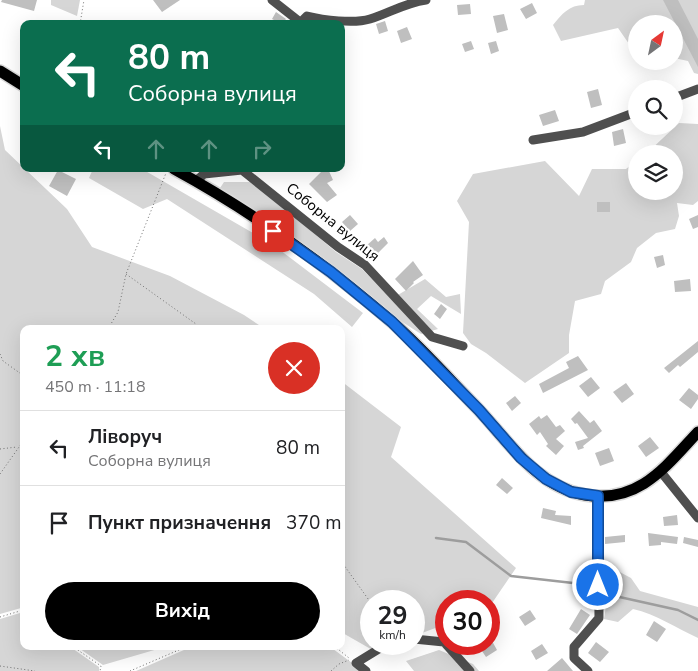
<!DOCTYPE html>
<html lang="uk">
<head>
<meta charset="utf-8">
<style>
  :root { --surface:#fff; --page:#f6f6f6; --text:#202124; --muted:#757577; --line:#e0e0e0; --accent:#000 }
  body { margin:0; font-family:"Nunito Sans",sans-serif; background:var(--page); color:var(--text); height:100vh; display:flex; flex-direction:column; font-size:19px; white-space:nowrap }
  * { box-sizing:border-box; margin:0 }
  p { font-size:16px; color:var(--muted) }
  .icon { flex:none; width:28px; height:28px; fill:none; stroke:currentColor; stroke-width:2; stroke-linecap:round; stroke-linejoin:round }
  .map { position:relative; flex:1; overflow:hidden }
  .side { position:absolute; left:20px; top:325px; width:325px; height:325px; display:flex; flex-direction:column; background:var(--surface); border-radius:10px; box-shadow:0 5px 20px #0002 }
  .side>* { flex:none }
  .top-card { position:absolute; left:20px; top:20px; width:325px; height:152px; border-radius:10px; box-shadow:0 5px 20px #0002; background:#0b6e4f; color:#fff; overflow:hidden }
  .needle { width:32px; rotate:33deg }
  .tools { position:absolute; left:628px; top:15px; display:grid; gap:10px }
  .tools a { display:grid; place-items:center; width:55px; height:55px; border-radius:50%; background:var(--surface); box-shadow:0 5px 20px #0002; font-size:25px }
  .speed { position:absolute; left:360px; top:590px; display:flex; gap:10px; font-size:25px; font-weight:700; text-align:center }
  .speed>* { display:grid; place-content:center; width:65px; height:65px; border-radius:50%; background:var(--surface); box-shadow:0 5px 20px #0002; line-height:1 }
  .speed small { font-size:12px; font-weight:400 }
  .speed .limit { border:8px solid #d22; background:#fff; color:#111 }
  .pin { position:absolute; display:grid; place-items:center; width:42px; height:42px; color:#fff; margin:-21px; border-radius:10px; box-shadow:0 2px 8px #0006 }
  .me { position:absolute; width:55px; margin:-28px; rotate:0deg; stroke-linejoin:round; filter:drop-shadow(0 0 4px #0008) }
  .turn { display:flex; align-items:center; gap:18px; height:105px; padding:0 25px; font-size:22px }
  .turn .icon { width:65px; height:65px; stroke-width:2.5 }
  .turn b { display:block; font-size:35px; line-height:42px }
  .lanes { display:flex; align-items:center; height:48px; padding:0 25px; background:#0003; justify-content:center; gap:25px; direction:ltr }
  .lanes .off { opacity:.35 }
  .round { display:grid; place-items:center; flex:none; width:52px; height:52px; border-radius:26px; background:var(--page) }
  .overview { display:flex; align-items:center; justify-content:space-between; height:85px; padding:0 25px }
  h1 { font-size:30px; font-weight:700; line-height:38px; color:#1e9e55 }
  .primary-button { display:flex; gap:10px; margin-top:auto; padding:10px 25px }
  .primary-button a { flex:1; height:58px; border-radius:30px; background:var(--accent); color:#fff; font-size:20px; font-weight:700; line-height:58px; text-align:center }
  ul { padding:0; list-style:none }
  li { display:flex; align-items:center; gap:15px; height:75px; padding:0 25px; border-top:1px solid var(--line) }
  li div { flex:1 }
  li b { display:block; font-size:19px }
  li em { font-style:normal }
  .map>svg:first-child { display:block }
  .green { fill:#d6d6d6 }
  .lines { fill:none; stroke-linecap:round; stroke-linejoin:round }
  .stream { stroke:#9d9d9d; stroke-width:2.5 }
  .building { fill:#bfbfbf }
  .major-casing { stroke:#dbdbdb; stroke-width:14 }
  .path { stroke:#717171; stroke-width:1; stroke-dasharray:1 2.5; stroke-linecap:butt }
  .minor { stroke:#4f4f4f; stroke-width:9 }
  .major { stroke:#000; stroke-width:11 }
  .route-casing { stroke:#114b97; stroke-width:12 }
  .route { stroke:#1a73e8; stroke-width:9 }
  .labels { text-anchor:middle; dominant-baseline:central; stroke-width:4.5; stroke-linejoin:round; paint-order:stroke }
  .street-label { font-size:15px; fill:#000; stroke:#fff }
</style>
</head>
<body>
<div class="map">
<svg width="698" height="671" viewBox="0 0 698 671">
  <rect width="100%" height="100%" fill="#fff"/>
  <path class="green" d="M51 0H80L77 16 51 5Z
    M585 0H698V74L694 73 688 61 674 58V24H636V54L618 28 561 41 553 25C562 14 569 5 584 5Z
    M679 123 698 124V201L693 205 677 203 679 216 675 229 656 233 637 248 631 262 605 281 601 294 575 301 569 335V353L525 383 486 353 471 344 463 333 469 222 457 201 473 174 545 161 579 196 592 169H626L636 161V191H674V154H646Z
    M0 126 5 150 67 209 92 247 170 276 244 315 265 329H24V610L21 608 0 614Z
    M93 169H142L272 244 363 313 352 327 314 294 167 199 143 209 89 178Z
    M224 182H253L336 252 362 269 391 299 425 279 446 297 460 294 461 314 431 296 417 309 438 329 421 334 396 318 321 258 220 188Z
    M341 381 401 427 391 457 516 568 490 606 489 601H446V624L414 636V601H371V644H396L376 652 341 632Z
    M612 568 631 578 640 591 698 607V638C676 628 656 614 633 609L618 622 604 619 607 599 602 576Z
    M20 613 24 615V646H69L99 667V671H0V619Z
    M76 646H168L103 665Z
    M193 646H329L363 671H136Z
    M439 650 473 664 479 671H414L406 661Z"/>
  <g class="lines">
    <path class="stream" d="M436 538 466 542 511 576 573 583 594 590
      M606 594 678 610 698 620"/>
  </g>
  <path class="building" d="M2 0H37L34 11 1 2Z
    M153 0H180L162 12Z
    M663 0H678L698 39V67Z
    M532 3 537 13 526 19 520 9Z
    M470 4 471 14 458 15 457 5Z
    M276 12 286 19 282 24 272 19Z
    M504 14 508 30 497 33 493 16Z
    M385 21 388 31 379 34 376 24Z
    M407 27 412 39 401 43 397 31Z
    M471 41 474 49 465 52 462 44Z
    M496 41 499 51 491 54 488 43Z
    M598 89 602 105 591 108 587 92Z
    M555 110 559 121 543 126 539 115Z
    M623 129 626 143 614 146 612 132Z
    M324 169H328L333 180 327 183 337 195 327 202 309 184Z
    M58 170 76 179 67 196 49 186Z
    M597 202H610V212H597Z
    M350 215 358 224 350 231 342 222Z
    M698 215V227L693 229 689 219Z
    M384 237 388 243 375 256 366 246 375 238 378 242Z
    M663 255 665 265 657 268 654 257Z
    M413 261 423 275 413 282 414 283 406 291 395 279Z
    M690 279 691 291 675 292 674 281Z
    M441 304 447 309 440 319 434 314Z
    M698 341V352L680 367 678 365 669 373 664 368Z
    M578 356 588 370 543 393 539 384 569 368 566 362Z
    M591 377 600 388 588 397 579 386Z
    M626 383 634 394 622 403 613 392Z
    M689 388 698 395V399L691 409 679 400Z
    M515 396 521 403 512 411 506 403Z
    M579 411 590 423 594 420 602 431 583 446 584 448 578 450 575 442 588 438 577 423 575 424 571 419Z
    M547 415 556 427 560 425 565 431 556 439 564 446 556 455 546 446 548 444 540 432 537 435 529 424 539 416 541 419Z
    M650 437 659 448 646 457 638 446Z
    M609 448 614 461 600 466 595 453Z
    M502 478 513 488 507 494 496 485Z
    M543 508 556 511 555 515 571 516V525L541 518Z
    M677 515 678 525 664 526 663 517Z
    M648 533 678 537 677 544 661 542V545L649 546Z
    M625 535V542L605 544V537Z
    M684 537 698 540V547L683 543Z
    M581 609 590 615 577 634 569 629Z
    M530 610 536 619 525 626 519 617Z
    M654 621 666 629 657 642 646 635Z
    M492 641 497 650 486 657 480 648Z
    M596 642 609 652 600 662 588 653Z
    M542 644 548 653 536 660 531 651Z
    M562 658 573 671H547Z"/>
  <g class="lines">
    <defs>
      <path id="major" d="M0 71 24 86
        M174 169C251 211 324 263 391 321 422 348 450 380 479 410 510 443 537 487 585 495 639 504 666 466 698 432"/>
    </defs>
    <use href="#major" class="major-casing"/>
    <path class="path" d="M80 24 84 0
      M126 274 196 324 198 329
      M108 329 118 312 126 274 166 173
      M0 354 3 361 24 376
      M0 449 17 447
      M0 474 24 440
      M341 561 371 603
      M0 617 20 611 24 613
      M72 646 101 666 100 671
      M334 646 349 658
      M0 666 35 671
      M130 671 188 646
      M331 671 339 664 349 660"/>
    <path class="minor" d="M272 0 300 22
      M299 24 307 16C323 20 354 24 370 19 389 13 405 3 426 0
      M674 98 698 89
      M533 140 583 132 636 112
      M196 181 204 174 242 170 338 247 365 265 432 337 463 346
      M661 472 698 518
      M414 639 444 642 470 671
      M366 671 356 663 387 644
      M588 671 574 658V647L599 618 598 496"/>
    <use href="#major" class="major"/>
  </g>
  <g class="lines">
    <defs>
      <path id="route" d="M273 231 331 272 392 322 479 410 521 458 546 479 571 492 598 496V585"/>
    </defs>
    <use href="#route" class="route-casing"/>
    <use href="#route" class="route"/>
  </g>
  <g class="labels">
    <g class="street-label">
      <text transform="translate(333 222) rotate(39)">Соборна вулиця</text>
    </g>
  </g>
</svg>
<div class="tools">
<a><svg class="needle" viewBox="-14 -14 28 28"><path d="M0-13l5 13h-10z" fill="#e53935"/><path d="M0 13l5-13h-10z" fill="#757577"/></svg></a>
<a><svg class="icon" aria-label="search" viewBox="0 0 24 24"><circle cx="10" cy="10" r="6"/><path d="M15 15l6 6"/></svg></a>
<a><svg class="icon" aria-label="layers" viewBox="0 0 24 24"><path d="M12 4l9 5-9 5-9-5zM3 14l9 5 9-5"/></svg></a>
</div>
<div class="speed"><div>29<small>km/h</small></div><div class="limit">30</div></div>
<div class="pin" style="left:273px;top:231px;background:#d93025"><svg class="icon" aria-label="arrive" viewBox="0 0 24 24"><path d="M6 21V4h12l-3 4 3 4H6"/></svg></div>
<svg class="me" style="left:598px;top:585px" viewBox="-20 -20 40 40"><circle r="17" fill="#1a73e8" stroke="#fff" stroke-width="3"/><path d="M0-11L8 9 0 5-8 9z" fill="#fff"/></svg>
<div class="top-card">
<div class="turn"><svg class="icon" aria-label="left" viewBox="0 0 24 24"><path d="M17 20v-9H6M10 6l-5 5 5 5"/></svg><div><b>80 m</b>Соборна вулиця</div></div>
<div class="lanes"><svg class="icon" aria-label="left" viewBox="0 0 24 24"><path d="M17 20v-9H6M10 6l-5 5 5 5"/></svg><svg class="icon off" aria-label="ahead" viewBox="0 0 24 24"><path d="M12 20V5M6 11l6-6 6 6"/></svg><svg class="icon off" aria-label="ahead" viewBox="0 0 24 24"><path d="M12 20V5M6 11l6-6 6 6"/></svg><svg class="icon off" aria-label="right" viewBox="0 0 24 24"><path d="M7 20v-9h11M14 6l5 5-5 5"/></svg></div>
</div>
<section class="side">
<div class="overview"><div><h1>2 хв</h1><p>450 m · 11:18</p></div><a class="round" style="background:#d93025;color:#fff"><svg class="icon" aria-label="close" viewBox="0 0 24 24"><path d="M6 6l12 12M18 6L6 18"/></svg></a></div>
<ul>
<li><svg class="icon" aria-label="left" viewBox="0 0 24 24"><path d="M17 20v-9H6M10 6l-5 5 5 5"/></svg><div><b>Ліворуч</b><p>Соборна вулиця</p></div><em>80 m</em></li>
<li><svg class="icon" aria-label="arrive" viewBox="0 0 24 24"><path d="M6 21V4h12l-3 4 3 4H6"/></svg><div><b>Пункт призначення</b></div><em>370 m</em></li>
</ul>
<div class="primary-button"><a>Вихід</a></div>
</section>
</div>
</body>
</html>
